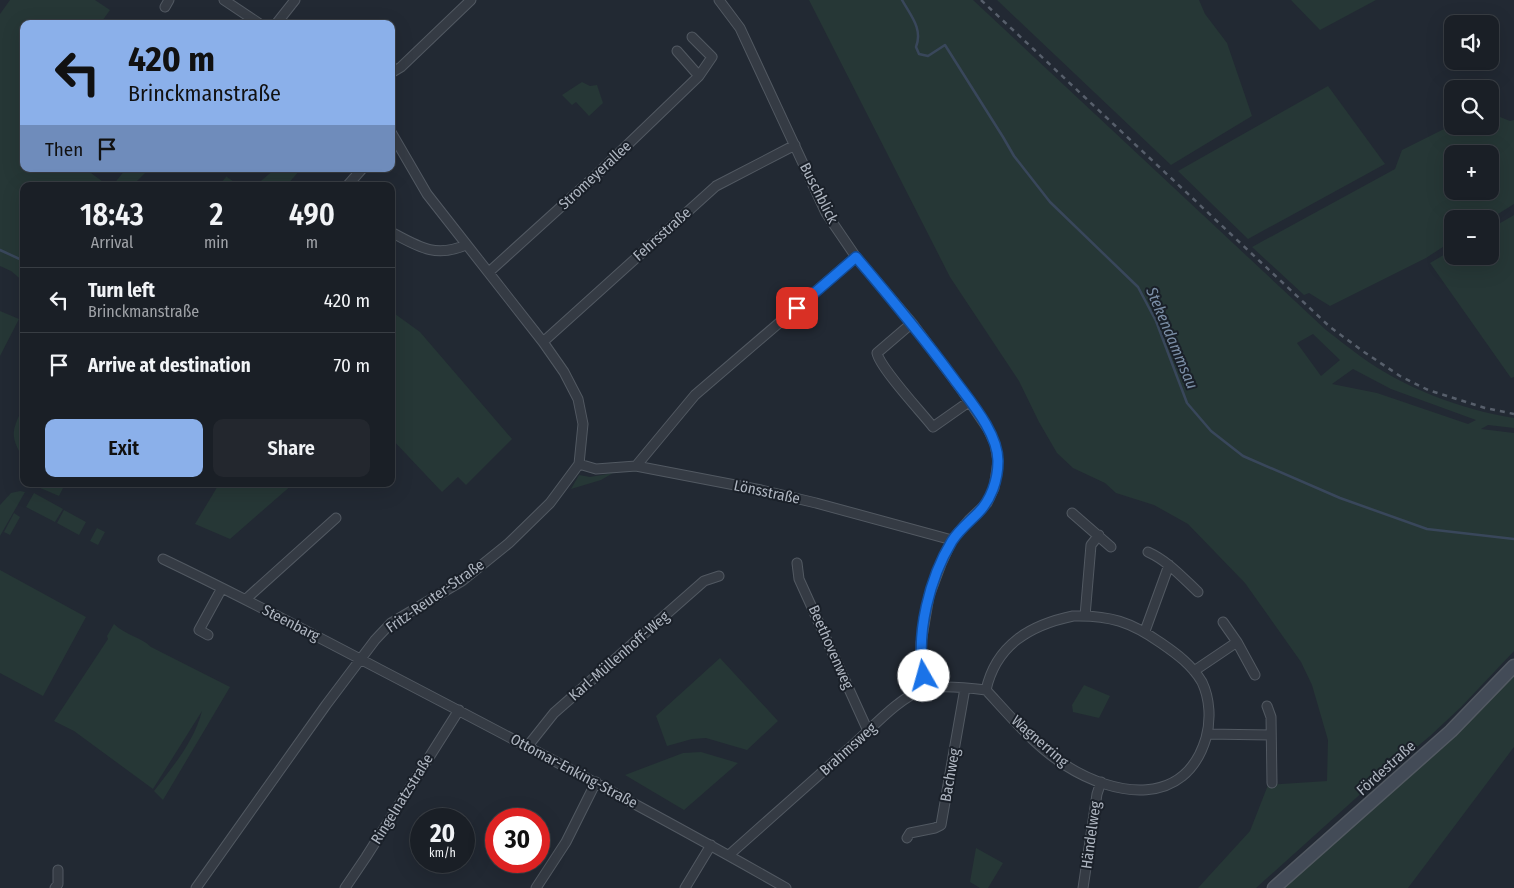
<!DOCTYPE html>
<html lang="en">
<head>
<meta charset="utf-8">
<style>
  :root { --surface:#1a1f26; --page:#23272e; --text:#f1f3f6; --muted:#9fa2a7; --line:#383d43; --accent:#8bb0ea }
  body { margin:0; font-family:"Fira Sans Condensed",sans-serif; background:var(--page); color:var(--text); height:100vh; display:flex; flex-direction:column; font-size:19px; white-space:nowrap }
  * { box-sizing:border-box; margin:0 }
  p { font-size:16px; color:var(--muted) }
  .icon { flex:none; width:28px; height:28px; fill:none; stroke:currentColor; stroke-width:2; stroke-linecap:round; stroke-linejoin:round }
  .map { position:relative; flex:1; overflow:hidden }
  .sheet { position:absolute; left:20px; top:182px; width:375px; height:305px; display:flex; flex-direction:column; background:var(--surface); border-radius:10px; box-shadow:0 5px 20px #0002,0 0 0 1px var(--line) }
  .sheet>* { flex:none }
  .banner { position:absolute; left:20px; top:20px; width:375px; height:152px; border-radius:10px; box-shadow:0 5px 20px #0002,0 0 0 1px var(--line); background:#8bb0ea; color:#111; overflow:hidden }
  .fabs { position:absolute; left:1444px; top:15px; display:grid; gap:10px }
  .fabs a { display:grid; place-items:center; width:55px; height:55px; border-radius:10px; background:var(--surface); box-shadow:0 5px 20px #0002,0 0 0 1px var(--line); font-size:25px }
  .speed { position:absolute; left:410px; top:808px; display:flex; gap:10px; font-size:25px; font-weight:700; text-align:center }
  .speed>* { display:grid; place-content:center; width:65px; height:65px; border-radius:50%; background:var(--surface); box-shadow:0 5px 20px #0002,0 0 0 1px var(--line); line-height:1 }
  .speed small { font-size:12px; font-weight:400 }
  .speed .limit { border:8px solid #d22; background:#fff; color:#111 }
  .pin { position:absolute; display:grid; place-items:center; width:42px; height:42px; color:#fff; margin:-21px; border-radius:10px; box-shadow:0 2px 8px #0006 }
  .me { position:absolute; width:55px; margin:-28px; rotate:353deg; stroke-linejoin:round; filter:drop-shadow(0 0 4px #0008) }
  .turn { display:flex; align-items:center; gap:18px; height:105px; padding:0 25px; font-size:22px }
  .turn .icon { width:65px; height:65px; stroke-width:2.5 }
  .turn b { display:block; font-size:35px; line-height:42px }
  .then { display:flex; align-items:center; height:48px; padding:0 25px; background:#0003; gap:10px; font-size:19px }
  .eta { display:flex; justify-content:space-evenly; align-items:center; height:85px; text-align:center }
  .eta b { font-size:30px; font-weight:600; line-height:35px }
  .primary-button { display:flex; gap:10px; margin-top:auto; padding:10px 25px }
  .primary-button a { flex:1; height:58px; border-radius:10px; background:var(--accent); color:#111; font-size:20px; font-weight:600; line-height:58px; text-align:center }
  .primary-button a+a { background:var(--page); color:var(--text) }
  ul { padding:0; list-style:none }
  li { display:flex; align-items:center; gap:15px; height:65px; padding:0 25px; border-top:1px solid var(--line) }
  li div { flex:1 }
  li b { display:block; font-size:19px }
  li em { font-style:normal }
  .map>svg:first-child { display:block }
  .green { fill:#263736; fill-rule:evenodd }
  .lines { fill:none; stroke-linecap:round; stroke-linejoin:round }
  .stream { stroke:#39475b; stroke-width:2.5 }
  .minor-casing { stroke:#525962; stroke-width:11 }
  .secondary-casing { stroke:#525962; stroke-width:15 }
  .minor { stroke:#353b44; stroke-width:9 }
  .secondary { stroke:#434b57; stroke-width:12 }
  .rail { stroke:#575f6b; stroke-width:2.5; stroke-dasharray:5 5; stroke-linecap:butt }
  .route-casing { stroke:#114b97; stroke-width:12 }
  .route { stroke:#1a73e8; stroke-width:9 }
  .labels { text-anchor:middle; dominant-baseline:central; stroke-width:4; stroke-linejoin:round; paint-order:stroke }
  .street-label { font-size:15px; fill:#afb6c1; stroke:#1a2029 }
  .water-label { font-size:16px; font-style:italic; fill:#7b8ea6; stroke:#1a2029 }
</style>
</head>
<body>
<div class="map">
<svg width="1514" height="888" viewBox="0 0 1514 888">
  <rect width="100%" height="100%" fill="#222933"/>
  <path class="green" d="M10 0H95L110 10 100 24H24V169H89L88 171 109 186H24V282L11 271 0 266V14Z
    M809 0H973L1326 330C1338 339 1349 348 1360 356 1402 387 1462 410 1514 418V428L1488 425 1481 429 1514 433V651L1461 707 1430 736 1366 789 1256 888H1198L1250 831 1268 785 1327 781 1328 740 1312 685 1301 662 1245 583 1188 524 1154 505 1116 493 1105 483 1073 468 1057 453 1039 422 1019 381 950 277ZM1313 334 1340 360 1321 376 1297 343ZM1353 369 1391 389 1476 420 1468 424 1377 393 1332 384Z
    M997 0H1199L1205 14 1227 43 1252 116 1171 165Z
    M1291 0H1376L1320 30Z
    M582 82 590 86 597 85 603 103 589 116 576 102 572 105 562 95Z
    M1328 86 1385 164 1248 239 1178 171Z
    M1490 113 1510 121 1514 120V204L1490 219H1452V241L1426 258 1330 306 1309 293 1304 295 1252 247 1395 169 1402 150 1452 125 1490 126ZM1452 154H1490V191H1452Z
    M126 169H149L132 186H112Z
    M275 169H301L286 186H255Z
    M227 176V177L240 186H218Z
    M1514 215V377L1511 378 1430 263 1452 250V256H1490V229Z
    M0 311 19 319 0 356Z
    M391 311 420 332 512 439 466 485 458 477 442 492 391 438Z
    M24 405V459C8 435 13 429 24 405Z
    M613 473 601 480 571 489 579 475 590 477Z
    M31 484H65L59 496Z
    M219 484H293L230 539 195 524Z
    M20 491 25 492 0 536V505L11 493Z
    M34 493 63 509 55 522 26 507Z
    M64 510 86 522 79 535 57 523Z
    M14 513 20 517 10 535 4 532Z
    M97 528 105 532 98 545 90 541Z
    M0 570 86 617 43 696 0 673Z
    M114 624C125 635 141 637 151 647L230 687 163 800 154 791C173 766 194 742 202 711L153 789 74 731 54 721 108 639 107 636Z
    M720 658 778 721 747 750 706 738 692 739 667 746 656 716Z
    M1514 672V747L1408 888H1284C1363 818 1442 749 1514 672Z
    M1084 685 1110 696 1099 718 1073 712 1072 705Z
    M701 752 738 763 684 810 625 775 683 753Z
    M976 848 1003 863 988 888H980L970 882Z"/>
  <g class="lines">
    <path class="stream" d="M902 0C911 16 923 29 916 47L919 54 928 56 945 45 1003 137 1014 156 1050 202 1138 287 1156 321 1187 403 1211 431 1243 456 1340 498 1427 529 1514 539
      M0 250 24 261"/>
    <defs>
      <path id="minor" d="M224 0 260 24
        M719 0 740 28 826 213 856 257 912 323 961 389 988 429 995 444 998 461 994 488 987 503 969 520 952 540 941 564 929 596 921 643V663L927 688
        M165 7 169 0
        M276 24 295 0
        M677 51 699 76
        M391 73 401 67 471 0
        M347 186 362 169
        M391 232C419 247 435 258 466 245
        M489 272 595 176 699 76 712 57 692 37
        M912 323 877 353C880 368 922 413 933 427L970 401
        M543 342 716 186 795 145
        M579 464 596 469 636 466 761 490 816 503 952 540
        M636 466 695 395 856 257
        M1072 513 1111 547
        M1148 552C1168 561 1183 578 1198 592
        M163 559C236 594 309 632 381 670 517 741 653 812 786 888
        M797 563 799 579 868 731
        M246 599 336 518
        M1073 616C1110 615 1131 622 1161 643 1177 654 1192 665 1202 682 1210 699 1211 720 1206 738 1185 808 1115 797 1065 765 1035 746 1010 716 986 690 996 645 1030 625 1073 616Z
        M1085 616 1091 545 1099 535
        M1223 622 1237 642 1255 675
        M1145 631 1169 565
        M208 635 199 630 222 588
        M1194 671 1237 642
        M1267 706 1271 717 1272 783
        M1207 734 1271 735
        M527 747 554 713 704 581 719 576
        M907 838 910 833 935 828 941 825 965 688
        M729 855C771 818 813 780 855 743 874 726 900 697 924 689 938 685 970 688 986 690
        M55 888 58 884V870
        M196 888 326 705 375 640 391 623 462 581 509 543 550 503 579 464 583 424 578 399 564 372 543 342 427 194 391 132
        M345 888 366 857 459 710
        M536 888 566 842 596 782
        M685 888 711 845
        M1083 888 1097 794 1101 782"/>
      <path id="secondary" d="M1274 888 1451 731 1514 666"/>
    </defs>
    <use href="#minor" class="minor-casing"/>
    <use href="#secondary" class="secondary-casing"/>
    <use href="#minor" class="minor"/>
    <use href="#secondary" class="secondary"/>
    <path class="rail" d="M981 0 1330 327 1364 352 1400 376 1428 390 1485 408 1514 414"/>
  </g>
  <g class="lines">
    <defs>
      <path id="route" d="M797 308 856 257C890 297 923 337 954 379 970 401 998 433 998 461 998 480 991 500 978 513 969 522 959 530 952 541 930 577 915 634 924 676"/>
    </defs>
    <use href="#route" class="route-casing"/>
    <use href="#route" class="route"/>
  </g>
  <g class="labels">
    <g class="street-label">
      <text transform="translate(595 175) rotate(-43)">Stromeyerallee</text>
      <text transform="translate(819 193) rotate(63)">Buschblick</text>
      <text transform="translate(662 234) rotate(-42)">Fehrsstraße</text>
      <text transform="translate(767 492) rotate(12)">Lönsstraße</text>
      <text transform="translate(435 596) rotate(-35)">Fritz-Reuter-Straße</text>
      <text transform="translate(291 623) rotate(27)">Steenbarg</text>
      <text transform="translate(831 647) rotate(66)">Beethovenweg</text>
      <text transform="translate(619 656) rotate(-41)">Karl-Müllenhoff-Weg</text>
      <text transform="translate(1040 741) rotate(41)">Wagnerring</text>
      <text transform="translate(848 749) rotate(-42)">Brahmsweg</text>
      <text transform="translate(1386 768) rotate(-42)">Fördestraße</text>
      <text transform="translate(574 771) rotate(28)">Ottomar-Enking-Straße</text>
      <text transform="translate(950 775) rotate(-80)">Bachweg</text>
      <text transform="translate(402 799) rotate(-58)">Ringelnatzstraße</text>
      <text transform="translate(1091 835) rotate(-82)">Händelweg</text>
    </g>
    <g class="water-label">
      <text transform="translate(1172 338) rotate(67)">Stekendammsau</text>
    </g>
  </g>
</svg>
<div class="fabs">
<a><svg class="icon" aria-label="sound" viewBox="0 0 24 24"><path d="M4 9h4l5-4v14l-5-4H4zM17 9q2 3 0 6"/></svg></a>
<a><svg class="icon" aria-label="search" viewBox="0 0 24 24"><circle cx="10" cy="10" r="6"/><path d="M15 15l6 6"/></svg></a>
<a>+</a>
<a>−</a>
</div>
<div class="speed"><div>20<small>km/h</small></div><div class="limit">30</div></div>
<div class="pin" style="left:797px;top:308px;background:#d93025"><svg class="icon" aria-label="arrive" viewBox="0 0 24 24"><path d="M6 21V4h12l-3 4 3 4H6"/></svg></div>
<svg class="me" style="left:924px;top:676px" viewBox="-20 -20 40 40"><circle r="19" fill="#fff"/><path d="M0-13L10 11 0 6-10 11z" fill="#1a73e8"/></svg>
<div class="banner">
<div class="turn"><svg class="icon" aria-label="left" viewBox="0 0 24 24"><path d="M17 20v-9H6M10 6l-5 5 5 5"/></svg><div><b>420 m</b>Brinckmanstraße</div></div>
<div class="then">Then<svg class="icon" aria-label="arrive" viewBox="0 0 24 24"><path d="M6 21V4h12l-3 4 3 4H6"/></svg></div>
</div>
<section class="sheet">
<div class="eta">
<div><b>18:43</b><p>Arrival</p></div>
<div><b>2</b><p>min</p></div>
<div><b>490</b><p>m</p></div>
</div>
<ul>
<li><svg class="icon" aria-label="left" viewBox="0 0 24 24"><path d="M17 20v-9H6M10 6l-5 5 5 5"/></svg><div><b>Turn left</b><p>Brinckmanstraße</p></div><em>420 m</em></li>
<li><svg class="icon" aria-label="arrive" viewBox="0 0 24 24"><path d="M6 21V4h12l-3 4 3 4H6"/></svg><div><b>Arrive at destination</b></div><em>70 m</em></li>
</ul>
<div class="primary-button"><a>Exit</a><a>Share</a></div>
</section>
</div>
</body>
</html>
